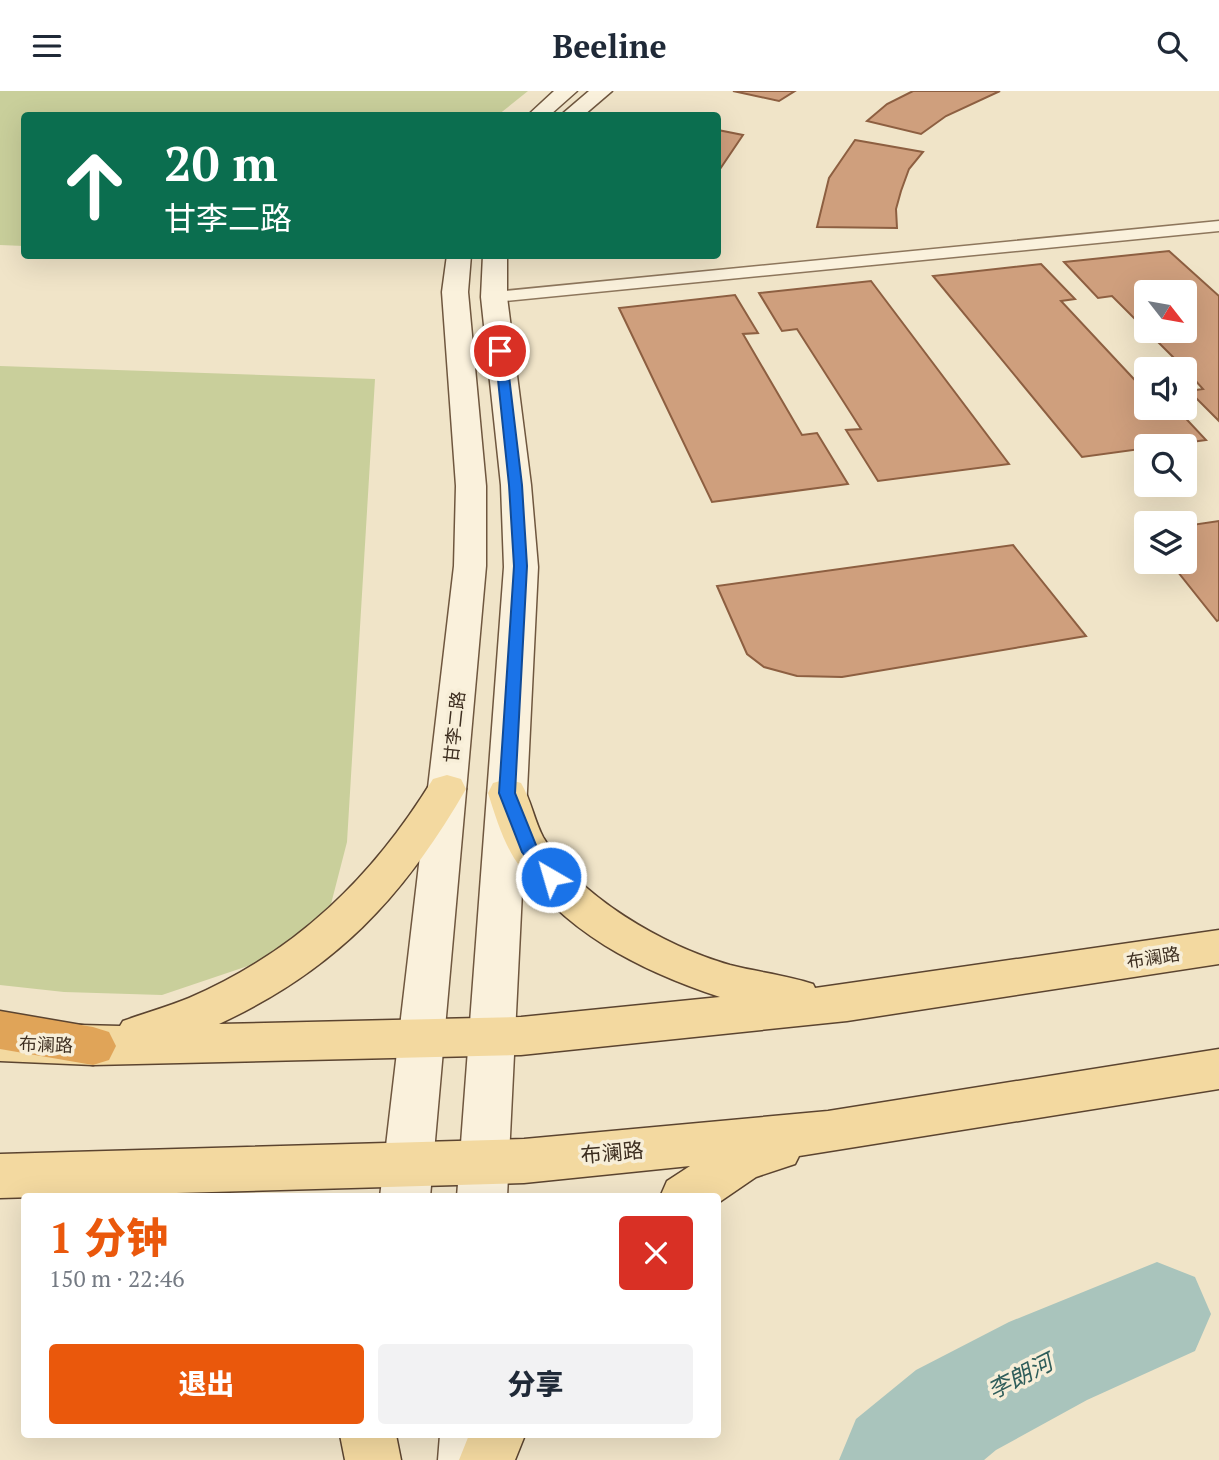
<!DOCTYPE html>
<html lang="zh">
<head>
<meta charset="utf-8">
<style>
  :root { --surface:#fff; --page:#f2f2f3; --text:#1f2937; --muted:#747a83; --accent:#ea580c }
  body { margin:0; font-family:"PT Serif","Noto Sans SC",serif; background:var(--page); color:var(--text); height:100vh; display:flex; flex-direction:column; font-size:26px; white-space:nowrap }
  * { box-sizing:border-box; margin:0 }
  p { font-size:23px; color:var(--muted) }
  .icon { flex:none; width:38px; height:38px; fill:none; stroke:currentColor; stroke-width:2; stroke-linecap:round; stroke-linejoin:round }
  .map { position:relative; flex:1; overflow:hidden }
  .side { position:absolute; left:21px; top:1102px; width:700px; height:245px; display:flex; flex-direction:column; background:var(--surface); border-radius:7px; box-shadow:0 7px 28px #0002 }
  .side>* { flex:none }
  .top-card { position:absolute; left:21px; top:21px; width:700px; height:147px; border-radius:7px; box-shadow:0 7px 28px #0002; background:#0b6e4f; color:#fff; overflow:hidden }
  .needle { width:46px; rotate:121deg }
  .tools { position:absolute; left:1134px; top:189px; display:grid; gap:14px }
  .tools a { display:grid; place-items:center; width:63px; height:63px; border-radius:7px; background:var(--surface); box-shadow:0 7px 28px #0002; font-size:35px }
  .pin { position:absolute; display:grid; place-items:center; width:60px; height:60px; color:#fff; margin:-30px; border:4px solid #fff; border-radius:50%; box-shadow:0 2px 7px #0007 }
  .me { position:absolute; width:77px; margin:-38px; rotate:322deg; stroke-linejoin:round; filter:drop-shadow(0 0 5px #0008) }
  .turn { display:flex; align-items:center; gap:24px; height:147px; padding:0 28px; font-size:32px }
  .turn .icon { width:91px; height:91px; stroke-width:2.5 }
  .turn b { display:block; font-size:49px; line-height:60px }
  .round { display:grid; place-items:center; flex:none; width:74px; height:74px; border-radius:7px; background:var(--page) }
  .headline { display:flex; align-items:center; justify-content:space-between; height:119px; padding:0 28px }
  h1 { font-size:42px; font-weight:800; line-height:52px; color:var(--accent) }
  .primary-button { display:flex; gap:14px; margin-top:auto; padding:14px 28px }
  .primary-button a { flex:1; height:80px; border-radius:7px; background:var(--accent); color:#fff; font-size:28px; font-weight:800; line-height:80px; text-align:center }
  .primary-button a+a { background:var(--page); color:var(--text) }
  header { display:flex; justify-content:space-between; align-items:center; height:91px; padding:0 28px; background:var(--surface); font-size:32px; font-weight:800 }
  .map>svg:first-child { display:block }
  .green { fill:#c9cf9b }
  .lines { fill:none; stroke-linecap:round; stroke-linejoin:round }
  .river { fill:#a9c4bc; fill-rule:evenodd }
  .building { fill:#cf9f7d; stroke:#8d5f41; stroke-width:2; fill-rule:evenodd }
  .service-casing { stroke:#8d765c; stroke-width:3 }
  .secondary-casing { stroke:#6f573f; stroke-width:3 }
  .primary-casing { stroke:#5b4430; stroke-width:3 }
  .motorway-casing { stroke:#5b4430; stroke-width:3 }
  .service { fill:#faf1dc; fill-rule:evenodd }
  .secondary { fill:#faf1dc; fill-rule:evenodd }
  .primary { fill:#f3d9a0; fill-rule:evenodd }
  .motorway { fill:#e0a458; fill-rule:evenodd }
  .route { fill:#1a73e8; stroke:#114b97; stroke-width:2 }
  .labels { text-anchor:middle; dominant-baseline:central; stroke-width:7; stroke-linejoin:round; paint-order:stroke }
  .street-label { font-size:18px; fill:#3d2e20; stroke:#f7eed8 }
  .near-street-label { font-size:21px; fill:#3d2e20; stroke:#f7eed8 }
  .near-water-label { font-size:23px; font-style:italic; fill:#2f5d5a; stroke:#f7eed8 }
</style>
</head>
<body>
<header><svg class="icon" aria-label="menu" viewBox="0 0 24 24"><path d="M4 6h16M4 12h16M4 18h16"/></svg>Beeline<svg class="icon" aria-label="search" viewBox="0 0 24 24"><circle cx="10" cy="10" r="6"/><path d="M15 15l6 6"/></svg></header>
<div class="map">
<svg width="1219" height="1369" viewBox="0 0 1219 1369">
  <rect width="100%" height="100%" fill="#f0e4c8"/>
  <path class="green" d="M0 0H528L498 24H24V155L0 154Z
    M0 275 375 288 347 751 331 813 280 864 162 904 64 901 0 894Z"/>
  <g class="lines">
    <path class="river" d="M1157 1171 1195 1186 1211 1223 1195 1260 1087 1309 996 1359 984 1369H839L856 1328 916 1279 1009 1231Z"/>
  </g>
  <path class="building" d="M733 0H795L779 10Z
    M913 0H1000L946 25 921 43 867 30 887 13Z
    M718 39 743 44 718 81Z
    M855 49 923 61 909 78 901 100 896 118 897 137 817 136 829 87Z
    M1169 160 1219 205V330L1189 300 1203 298 1185 278 1112 205 1098 207 1064 171ZM1146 201H1185V240H1146Z
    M1041 173 1075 208 1061 210 1146 301V317H1176L1206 349 1082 366 933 185Z
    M871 190 1009 373 878 390 846 339 861 338 797 238 782 240 759 202Z
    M735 204 758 242 743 243 802 344 817 342 848 393 712 411 619 217Z
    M1219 430V529L1217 530 1170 471H1185V435Z
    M1013 454 1086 545 842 586 797 585 764 576 747 563 717 495Z"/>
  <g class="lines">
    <defs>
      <path id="service" d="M1219 130V140L494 211 486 206 494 201Z"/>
      <path id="secondary" d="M554 0H577L550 24H528Z
        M589 0H612L584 24H561Z
        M447 164H471L468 201 486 395V475L430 1106H380L454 475 456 395 442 201Z
        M483 164H507V206L531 394 538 476 507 1106H457L504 476 501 394 481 206Z
        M440 1344H496L494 1369H438Z"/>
      <path id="primary" d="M447 684 461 688 466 698C403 807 335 879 219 933L521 926 720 906C641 880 560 840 514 767 502 747 495 724 488 702L493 692 507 688 521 692C531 709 534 729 543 746 578 806 664 855 730 874 757 881 786 884 813 893L815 897 1219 839V873L847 930 521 964 93 974 0 970V932L120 935 123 930C145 922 167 916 189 907 296 861 373 786 433 688Z
        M1219 958V998L799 1065 795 1073 756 1086 718 1112V1106H660L667 1090 690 1075 524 1092 0 1107V1063L524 1048 828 1020Z
        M340 1344H396L401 1369H345Z
        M469 1344H525L515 1369H459Z"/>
      <path id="motorway" d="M0 920 93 936 109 941 116 955 109 969 93 974 0 958Z"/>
    </defs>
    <use href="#service" class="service-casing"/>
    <use href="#secondary" class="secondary-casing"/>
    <use href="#primary" class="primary-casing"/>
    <use href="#motorway" class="motorway-casing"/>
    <use href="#service" class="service"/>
    <use href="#secondary" class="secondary"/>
    <use href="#primary" class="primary"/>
    <use href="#motorway" class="motorway"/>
  </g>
  <path class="route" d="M500 256 506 260 522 394 527 475 515 702 536 754 560 786 557 791H545L522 761 499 702 514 475 509 394 495 260Z"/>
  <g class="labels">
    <g class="street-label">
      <text transform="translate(454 636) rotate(-84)">甘李二路</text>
      <text transform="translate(1153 866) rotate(-9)">布澜路</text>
      <text transform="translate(46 953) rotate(2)">布澜路</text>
    </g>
    <g class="near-street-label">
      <text transform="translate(612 1061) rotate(-5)">布澜路</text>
    </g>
    <g class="near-water-label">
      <text transform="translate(1020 1285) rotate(-27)">李朗河</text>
    </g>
  </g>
</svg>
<div class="tools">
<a><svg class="needle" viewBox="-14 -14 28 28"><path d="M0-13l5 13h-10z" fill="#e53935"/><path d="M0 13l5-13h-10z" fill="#747a83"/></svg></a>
<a><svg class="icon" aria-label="sound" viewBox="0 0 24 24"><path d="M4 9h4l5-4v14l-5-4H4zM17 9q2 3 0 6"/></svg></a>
<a><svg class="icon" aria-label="search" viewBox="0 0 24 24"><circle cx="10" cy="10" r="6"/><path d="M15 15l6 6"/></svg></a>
<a><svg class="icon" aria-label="layers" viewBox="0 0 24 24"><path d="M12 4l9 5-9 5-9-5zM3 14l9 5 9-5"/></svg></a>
</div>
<div class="pin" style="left:500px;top:260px;background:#d93025"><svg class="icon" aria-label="arrive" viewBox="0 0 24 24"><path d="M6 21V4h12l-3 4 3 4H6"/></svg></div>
<svg class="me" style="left:551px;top:786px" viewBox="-20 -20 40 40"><circle r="17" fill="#1a73e8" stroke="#fff" stroke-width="3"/><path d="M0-11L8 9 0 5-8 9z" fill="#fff"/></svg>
<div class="top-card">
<div class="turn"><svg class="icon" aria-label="ahead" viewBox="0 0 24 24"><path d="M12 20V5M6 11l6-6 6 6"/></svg><div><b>20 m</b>甘李二路</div></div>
</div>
<section class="side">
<div class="headline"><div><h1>1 分钟</h1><p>150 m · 22:46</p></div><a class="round" style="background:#d93025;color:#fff"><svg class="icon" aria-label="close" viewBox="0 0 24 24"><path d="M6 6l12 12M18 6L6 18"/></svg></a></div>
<div class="primary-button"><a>退出</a><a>分享</a></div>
</section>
</div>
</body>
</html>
